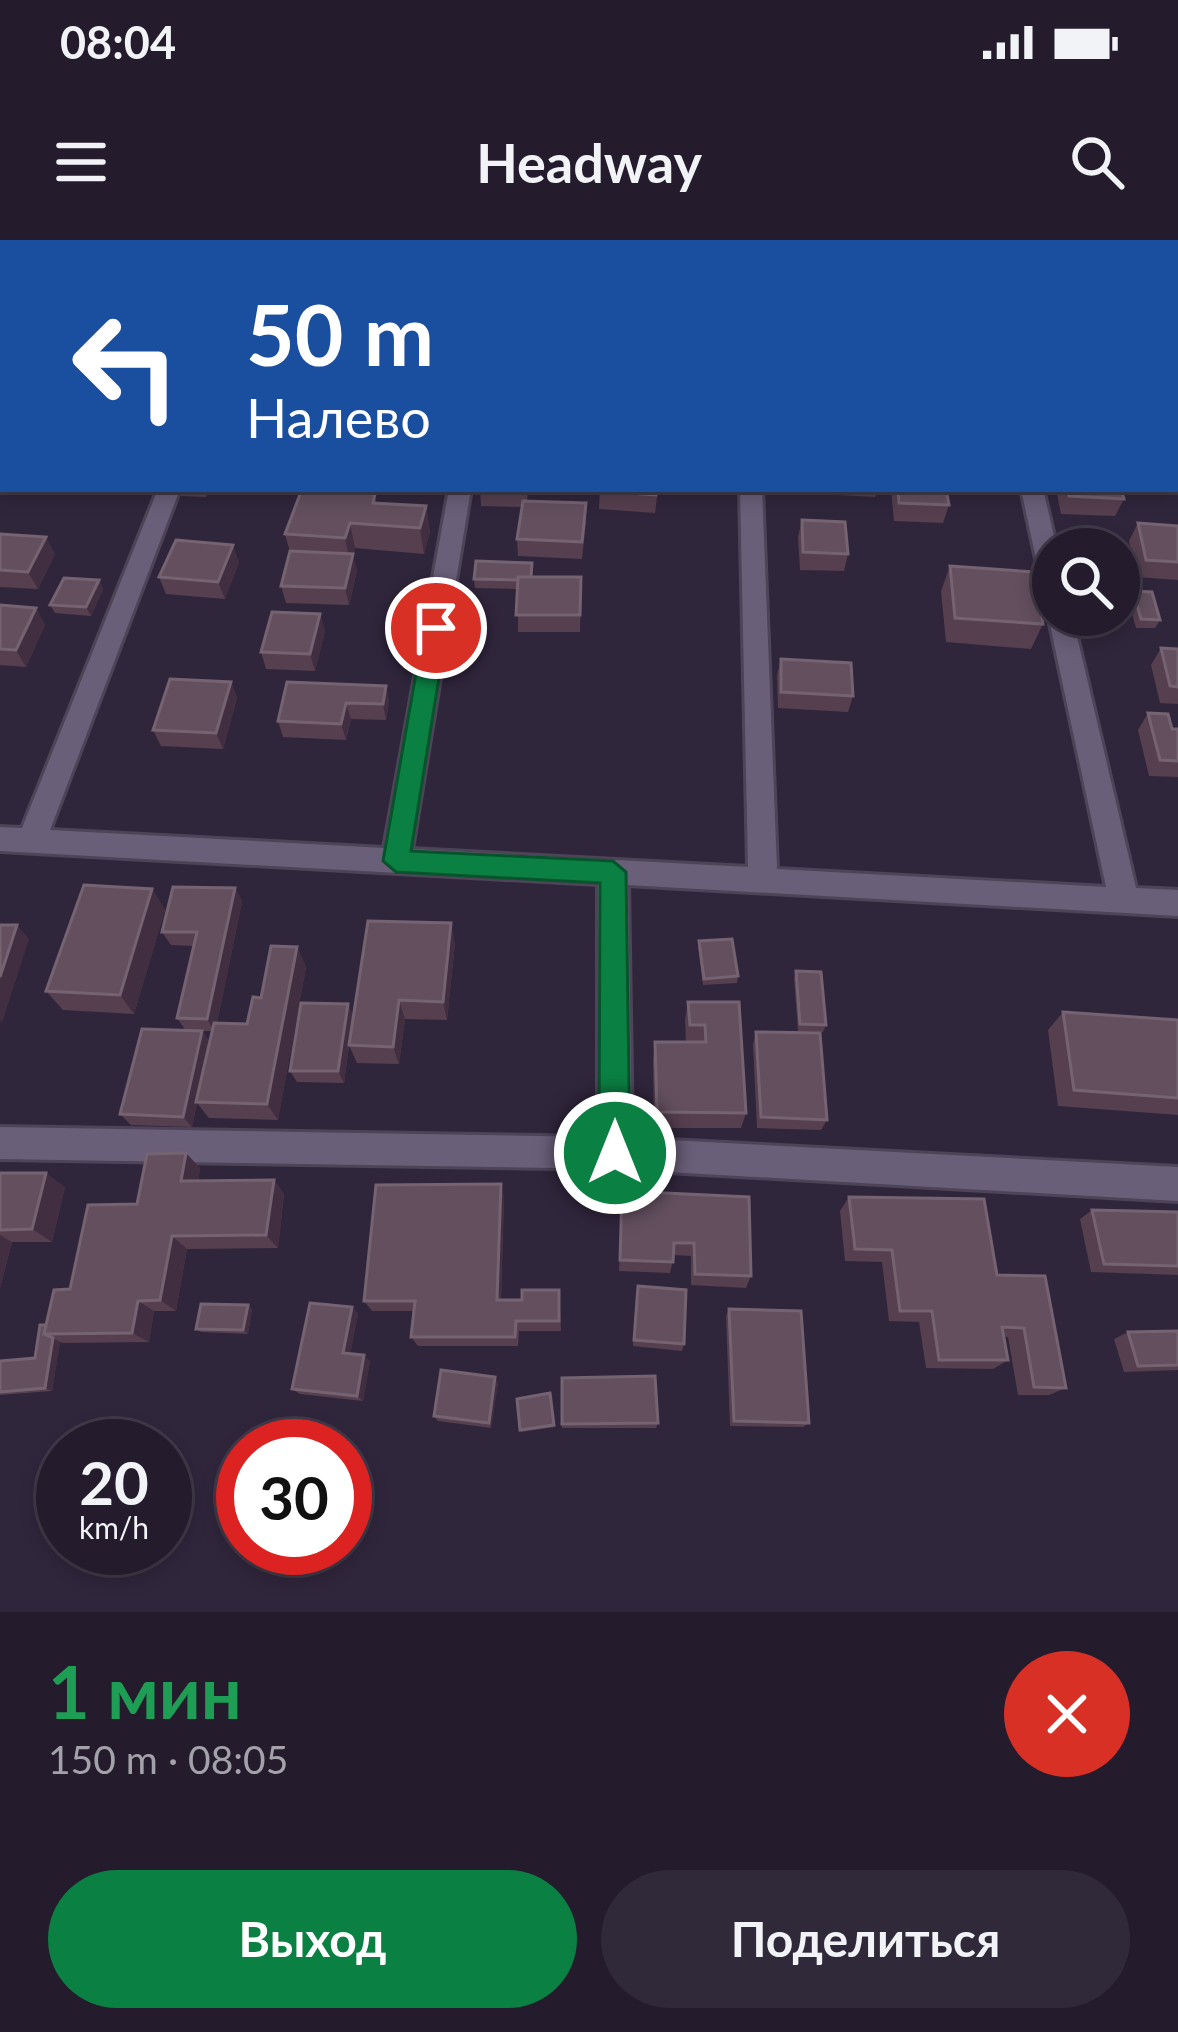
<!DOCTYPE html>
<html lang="ru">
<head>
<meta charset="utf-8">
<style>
  :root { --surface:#241c2d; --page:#302939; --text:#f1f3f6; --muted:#a3a1aa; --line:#413a49; --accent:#0b8043 }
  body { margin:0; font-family:Lato,sans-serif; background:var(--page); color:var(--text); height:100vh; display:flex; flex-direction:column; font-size:45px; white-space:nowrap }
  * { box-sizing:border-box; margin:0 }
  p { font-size:39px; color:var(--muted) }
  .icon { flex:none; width:66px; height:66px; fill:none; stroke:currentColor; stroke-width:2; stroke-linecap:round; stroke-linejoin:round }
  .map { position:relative; height:1372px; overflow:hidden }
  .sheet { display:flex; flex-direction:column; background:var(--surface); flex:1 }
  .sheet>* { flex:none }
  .banner { position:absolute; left:0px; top:0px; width:1179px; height:252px; box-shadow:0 6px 18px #0003,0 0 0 3px var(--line); background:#1a4fa0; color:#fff; overflow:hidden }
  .tools { position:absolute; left:1032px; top:288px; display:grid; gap:24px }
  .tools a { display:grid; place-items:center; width:108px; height:108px; border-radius:50%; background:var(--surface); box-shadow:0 6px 18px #0003,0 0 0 3px var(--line); font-size:60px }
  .speed { position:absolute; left:36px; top:1179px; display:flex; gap:24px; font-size:60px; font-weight:700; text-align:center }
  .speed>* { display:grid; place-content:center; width:156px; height:156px; border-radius:50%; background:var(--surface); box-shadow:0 6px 18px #0003,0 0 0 3px var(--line); line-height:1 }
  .speed small { font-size:30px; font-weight:400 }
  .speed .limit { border:18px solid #d22; background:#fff; color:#111 }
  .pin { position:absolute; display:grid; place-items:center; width:102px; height:102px; color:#fff; margin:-51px; border:6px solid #fff; border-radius:50%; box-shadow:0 3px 12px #0007 }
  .me { position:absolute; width:132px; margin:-66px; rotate:0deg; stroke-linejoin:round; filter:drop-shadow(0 0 9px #0008) }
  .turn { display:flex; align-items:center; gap:42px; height:252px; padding:0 48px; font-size:54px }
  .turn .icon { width:156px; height:156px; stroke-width:2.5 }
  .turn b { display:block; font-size:84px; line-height:102px }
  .round { display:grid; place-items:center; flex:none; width:126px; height:126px; border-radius:63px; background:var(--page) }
  .summary { display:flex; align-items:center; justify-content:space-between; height:204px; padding:0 48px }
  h1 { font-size:72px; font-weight:700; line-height:90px; color:#1e9e55 }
  .button { display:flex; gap:24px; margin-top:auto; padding:24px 48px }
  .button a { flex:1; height:138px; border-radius:72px; background:var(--accent); color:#fff; font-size:48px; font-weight:700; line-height:138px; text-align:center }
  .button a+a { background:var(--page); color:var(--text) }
  .status { display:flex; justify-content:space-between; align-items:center; height:84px; padding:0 60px; background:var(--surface); direction:ltr }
  .status svg { height:33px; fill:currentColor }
  header { display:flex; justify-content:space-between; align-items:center; height:156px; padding:0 48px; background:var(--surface); font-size:54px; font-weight:700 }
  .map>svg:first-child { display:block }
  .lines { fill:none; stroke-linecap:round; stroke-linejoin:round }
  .minor-casing { stroke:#4d4458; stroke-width:6 }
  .minor { fill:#6a5f79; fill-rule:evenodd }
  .wall { fill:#563f4f; fill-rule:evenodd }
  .shaded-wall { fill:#412e41 }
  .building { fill:#634f5e; stroke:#756372; stroke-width:3 }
  .route { fill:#0b8043; stroke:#07532c; stroke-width:3 }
</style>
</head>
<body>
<div class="status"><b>08:04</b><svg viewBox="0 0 49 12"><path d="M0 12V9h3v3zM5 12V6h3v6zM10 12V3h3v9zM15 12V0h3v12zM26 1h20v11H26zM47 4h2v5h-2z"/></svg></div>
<header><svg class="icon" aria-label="menu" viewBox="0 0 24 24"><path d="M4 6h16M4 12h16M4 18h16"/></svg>Headway<svg class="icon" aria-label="search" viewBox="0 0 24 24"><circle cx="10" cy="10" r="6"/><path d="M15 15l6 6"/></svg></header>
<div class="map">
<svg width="1178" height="1372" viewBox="0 0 1178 1372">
  <rect width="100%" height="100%" fill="#30263c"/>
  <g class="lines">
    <defs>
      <path id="minor" d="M493 0H511V3H493Z
        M734 0H752L753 3H735Z
        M968 0H986V3H968Z
        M3 33V49L0 50V34Z
        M158 249H180L50 590 384 608 449 249H471L412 609 748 627 740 249H762L777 629 1106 647 1048 375 1053 368V375H1072L1136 648 1178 650V676L628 645 632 898 1178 927V961L615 929 0 919V887L598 897V644L0 611V587L22 588Z
        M1021 249H1043L1057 309H1053V351L1041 342Z"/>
    </defs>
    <use href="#minor" class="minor-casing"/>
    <use href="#minor" class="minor"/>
  </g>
  <path class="wall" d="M22 0H95L94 3H24Z
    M145 0H197L196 3H146Z
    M333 0H374L373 3H334Z
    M906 0H950V3H906Z
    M1006 0H1090L1089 3H1005Z
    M0 132H3V180H0Z
    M178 249H208L206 257 181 256Z
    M322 249H374L373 254 377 263 426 266 430 292 424 314 355 308 353 316 357 331 349 365 286 363 281 346 290 312 285 294Z
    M480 249H528L527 261 586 281 582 319 518 316 517 299 522 267 481 266Z
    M539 249H587L586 255 539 253Z
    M600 249H658L655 273 599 269Z
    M836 249H877L875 257 837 255Z
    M891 249H946L949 265 943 283 894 281Z
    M1056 249H1121L1124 259 1115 276 1061 274Z
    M802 280 848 314 844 331 800 330 798 297Z
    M1138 283 1178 286V340L1136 337 1129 301Z
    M0 294 55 314 38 349 0 347Z
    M239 322 225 359 166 354 159 337Z
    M950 326 1043 384 1031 409 946 402 941 351Z
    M532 337H581L580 392H518V349L475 348 474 339Z
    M99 340 103 349 91 376 55 373 50 365Z
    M1133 351 1160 380 1155 388H1136L1128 360Z
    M0 365 36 368 45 385 26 427 0 425Z
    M320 374 325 391 315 431 266 429 261 412Z
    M1161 408 1178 409V464L1160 463 1151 425Z
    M781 419 853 456 848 472 778 468 777 435Z
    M231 442 237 458 223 509 161 506 153 490Z
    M386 446 389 462 386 480 351 479 346 500 283 497 278 481Z
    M1148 473 1172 489H1178V537L1149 536 1138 490Z
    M235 648 242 662 217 783 247 784 261 758 297 707 306 727 278 880 209 878 197 863 192 887 131 885 120 874 186 791 177 778 194 706 171 705 162 692ZM202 791H212L210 803Z
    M152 649 165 670 134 774 63 770 46 751Z
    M699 701 738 736 737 743 703 745 698 708Z
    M455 703 447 780 405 779 399 824 357 823 349 805Z
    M796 731 826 785 823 792 798 791 794 738Z
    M688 762H739L746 873 741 888H654L653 820 655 802H686L685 780Z
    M348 764 353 776 344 843 297 842 290 831Z
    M1063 772 1178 780V875L1058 866 1048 790Z
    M756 792 827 880 821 890 757 888 753 804Z
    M200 928 198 941 274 940 284 954 278 1008 187 1009 176 1071H154L149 1102 64 1103 60 1102 52 1151 0 1155V1121L35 1118 46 1085 70 1049 137 964Z
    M0 933 65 947 52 1002H12L0 1048Z
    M501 944 504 958 501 1060H522L559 1050 561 1091H519L518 1106H418L411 1097 414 1071H372L364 1061Z
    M622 951 751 1036 746 1048 691 1045V1016L674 1015 670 1033 619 1031Z
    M849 957 997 1035 1066 1148 1049 1155H1018L1008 1097H1004L1008 1120 993 1129 926 1128 919 1082 889 1081 882 1022 845 1021 840 971Z
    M1092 970 1178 972V1035L1091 1032 1080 979Z
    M637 1054 684 1104 682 1111 633 1106Z
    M248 1065 252 1069 248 1094 201 1092 196 1089Z
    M352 1067 358 1074 350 1114 370 1121 363 1161 300 1154 292 1149Z
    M729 1069 809 1183 803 1187 730 1186 726 1076Z
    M1178 1091V1130L1124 1132 1114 1099 1128 1092Z
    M498 1142 491 1188 438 1181 434 1176Z
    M550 1153 555 1187 521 1192 520 1190Z
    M658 1183 656 1188H562V1184Z"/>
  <path class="shaded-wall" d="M426 266 430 292 424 314 420 288Z
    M350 283 355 308 353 316 357 331 349 365 345 348 350 323 345 298Z
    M46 297 55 314 38 349 28 332Z
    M233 305 239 322 225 359 218 342Z
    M99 340 103 349 91 376 86 367Z
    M36 368 45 385 26 427 16 410Z
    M320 374 325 391 315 431 310 414Z
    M231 442 237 458 223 509 216 493Z
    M386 446 389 462 386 480 383 464Z
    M346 463 351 479 346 500 341 484Z
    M235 648 242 662 215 792 207 779Z
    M152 649 165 670 134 774 120 755Z
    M451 683 455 703 447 780 443 762Z
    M17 685 29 699 2 783 0 781V737Z
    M297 707 306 727 278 880 267 864Z
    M399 760 405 779 399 824 393 807Z
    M348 764 353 776 344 843 338 831Z
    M202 791 210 803 192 887 183 877Z
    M186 913 200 928 195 956 181 941Z
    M46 933 65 947 52 1002 32 989Z
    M274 940 284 954 278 1008 266 995Z
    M501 944 504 958 500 1070 497 1060Z
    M0 995 12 1002 0 1048Z
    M172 996 187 1009 176 1071 160 1060Z
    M138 1061 154 1071 149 1102 132 1093Z
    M248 1065 252 1069 248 1094 243 1090Z
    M352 1067 358 1074 349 1120 343 1113Z
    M53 1098 60 1102 52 1151 45 1148Z
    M364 1115 370 1121 363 1161 357 1156Z
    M495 1137 498 1142 491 1188 489 1183Z"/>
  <path class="building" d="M392 0H429V2H391Z
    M586 0H609V3L586 2Z
    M662 0H711V3H662Z
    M1009 0H1058L1059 3H1010Z
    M1176 43H1178V68L1176 67Z
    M0 132H3V162H0Z
    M1176 167H1178V197H1176Z
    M302 249 375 254 373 263 426 266 420 288 350 283 345 298 285 294Z
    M600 249H657L656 255 600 251Z
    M898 249H946L949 265 899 263Z
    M1067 249H1121L1124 259 1069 256Z
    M523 261 586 263 582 302 517 299Z
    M802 280 845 282 848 314 803 312Z
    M1138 283 1178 286V322L1146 320Z
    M0 294 46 297 28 332 0 330Z
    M176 300 233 305 218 342 159 337Z
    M290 311 353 314 345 348 281 346Z
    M476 321 532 323 531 337H518V340L474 339Z
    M950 326 1034 332 1043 384 955 378Z
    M518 337H581L580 375H516Z
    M64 338 99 340 86 367 50 365Z
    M1133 351 1152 352 1160 380 1141 379Z
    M0 365 36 368 16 410 0 409Z
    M272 372 320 374 310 414 261 412Z
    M1161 408 1178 409V447L1170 446Z
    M781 419 851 423 853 456 781 452Z
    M170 439 231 442 216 493 153 490Z
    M287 442 386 446 383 464 346 463 341 484 278 481Z
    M1148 473 1168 474 1172 489H1178V521L1160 520Z
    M84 645 152 649 120 755 46 751Z
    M173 647 235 648 207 779 177 778 197 692H162Z
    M368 681 451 683 443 762 399 760 393 807 349 805Z
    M0 685H17L0 737Z
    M732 699 738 736 704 739 699 701Z
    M271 706 297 707 267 864 196 862 214 783 247 784 253 757 261 758Z
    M796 731 821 732 826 785 800 784Z
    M688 762H739L746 873 657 872 655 802H706L705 785H690Z
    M301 763 348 764 338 831H290Z
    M1063 772 1178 780V858L1074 850Z
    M142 789 202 791 183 877 120 874Z
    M756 792 820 793 827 880 761 877Z
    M186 913 181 941 274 940 266 995 172 996 160 1060 138 1061 132 1093 44 1094 54 1050 70 1049 88 965 137 964 147 914Z
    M0 933H46L32 989 0 990Z
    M501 944 497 1060H522V1050H559V1081H516L515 1097H411L415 1061H364L376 945Z
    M622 951 749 957 751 1036 695 1034 694 1003H674L673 1022 620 1020Z
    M849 957 984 959 997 1035 1045 1036 1066 1148 1034 1147 1024 1088 1002 1087 1008 1120H939L932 1071H900L892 1010 855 1009Z
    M1092 970 1178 972V1026L1104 1024Z
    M638 1046 686 1050 684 1104 634 1100Z
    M310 1063 352 1067 343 1113 364 1115 357 1156 292 1149Z
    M201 1064 248 1065 243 1090 196 1089Z
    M729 1069 801 1071 809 1183 734 1181Z
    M40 1085H46L44 1094 53 1098 45 1148 0 1152V1121L35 1118Z
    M1178 1091V1125L1138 1126 1128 1092Z
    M441 1130 495 1137 489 1183 434 1176Z
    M655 1136 658 1183 562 1184V1138Z
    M550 1153 554 1185 520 1190 517 1159Z"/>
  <path class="route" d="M436 380 447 388 411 611 613 621 626 632 630 913 626 924 615 928 604 924 599 913 600 643 396 632 383 621 424 388Z"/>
</svg>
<div class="tools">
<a><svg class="icon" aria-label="search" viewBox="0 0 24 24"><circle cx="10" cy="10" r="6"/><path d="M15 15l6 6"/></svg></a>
</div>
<div class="speed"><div>20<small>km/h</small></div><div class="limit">30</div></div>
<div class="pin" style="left:436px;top:388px;background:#d93025"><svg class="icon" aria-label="arrive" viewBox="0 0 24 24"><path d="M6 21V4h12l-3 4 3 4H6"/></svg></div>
<svg class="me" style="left:615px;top:913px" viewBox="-20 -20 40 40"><circle r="17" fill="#0b8043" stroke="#fff" stroke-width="3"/><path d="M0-11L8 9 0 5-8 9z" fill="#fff"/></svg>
<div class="banner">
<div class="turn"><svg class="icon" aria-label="left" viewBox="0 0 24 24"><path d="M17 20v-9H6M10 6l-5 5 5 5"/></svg><div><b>50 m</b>Налево</div></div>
</div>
</div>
<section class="sheet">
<div class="summary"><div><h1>1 мин</h1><p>150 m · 08:05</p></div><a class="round" style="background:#d93025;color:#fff"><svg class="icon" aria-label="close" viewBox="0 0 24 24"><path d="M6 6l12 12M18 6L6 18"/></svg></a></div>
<div class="button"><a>Выход</a><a>Поделиться</a></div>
</section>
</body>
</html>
